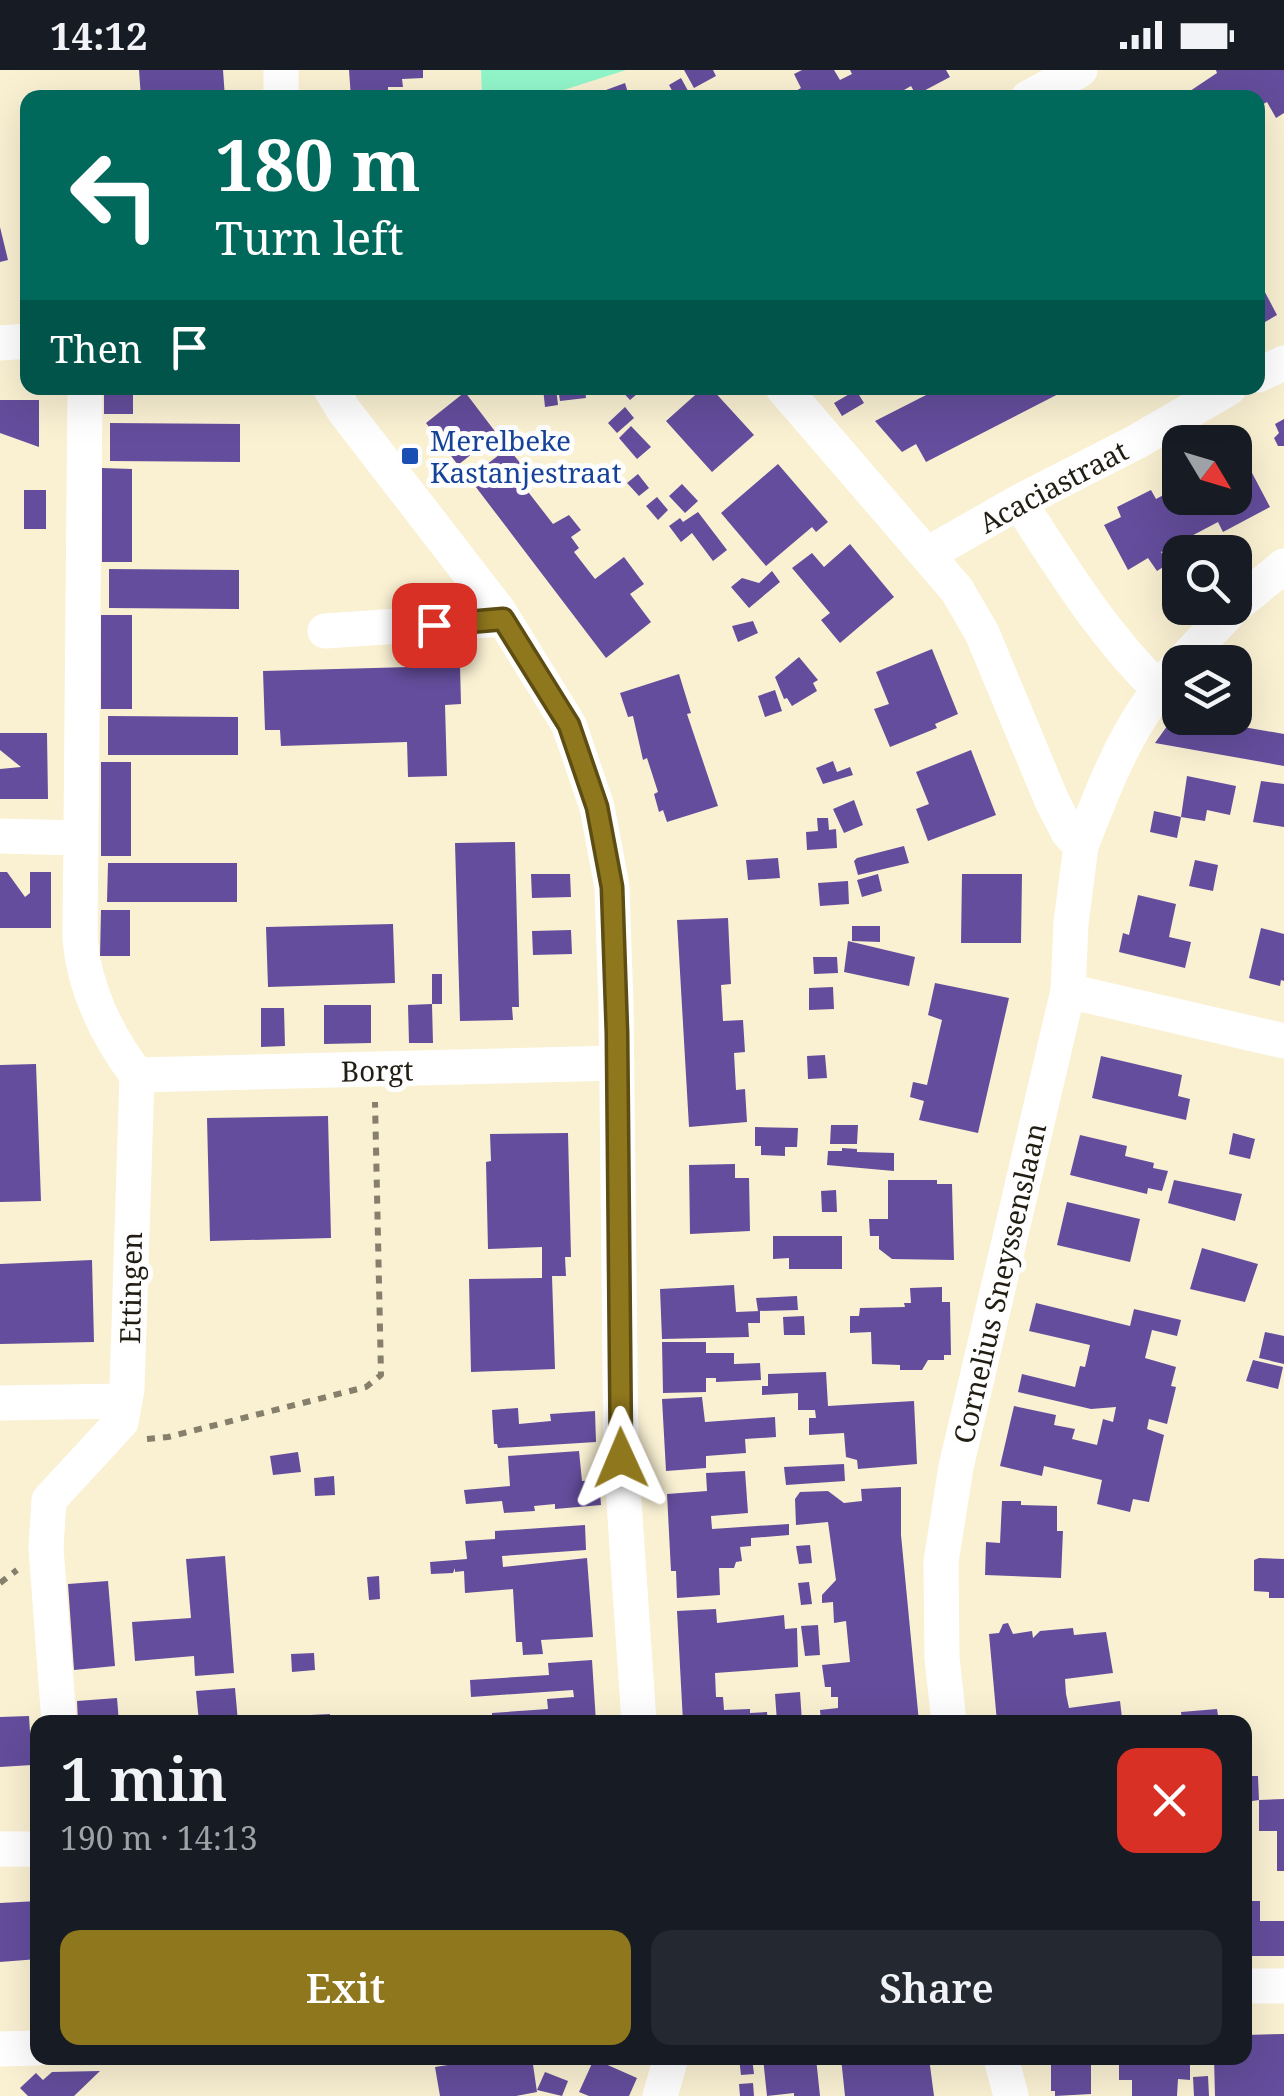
<!DOCTYPE html>
<html lang="en">
<head>
<meta charset="utf-8">
<style>
  :root { --surface:#171b24; --page:#242831; --text:#f1f3f6; --muted:#9ea1a6; --accent:#8f771d }
  body { margin:0; font-family:"Noto Serif",serif; background:var(--page); color:var(--text); height:100vh; display:flex; flex-direction:column; font-size:38px; white-space:nowrap }
  * { box-sizing:border-box; margin:0 }
  p { font-size:32px; color:var(--muted) }
  .icon { flex:none; width:55px; height:55px; fill:none; stroke:currentColor; stroke-width:2; stroke-linecap:round; stroke-linejoin:round }
  .map { position:relative; flex:1; overflow:hidden }
  .details { position:absolute; left:30px; top:1645px; width:1222px; height:350px; display:flex; flex-direction:column; background:var(--surface); border-radius:20px; box-shadow:0 10px 40px #0002 }
  .details>* { flex:none }
  .hud { position:absolute; left:20px; top:20px; width:1245px; height:305px; border-radius:20px; box-shadow:0 10px 40px #0002; background:#00695c; color:#fff; overflow:hidden }
  .needle { width:65px; rotate:128deg }
  .controls { position:absolute; left:1162px; top:355px; display:grid; gap:20px }
  .controls a { display:grid; place-items:center; width:90px; height:90px; border-radius:20px; background:var(--surface); box-shadow:0 10px 40px #0002; font-size:50px }
  .pin { position:absolute; display:grid; place-items:center; width:85px; height:85px; color:#fff; margin:-42px; border-radius:20px; box-shadow:0 5px 15px #0006 }
  .me { position:absolute; width:110px; margin:-55px; rotate:359deg; stroke-linejoin:round; filter:drop-shadow(0 0 8px #0008) }
  .turn { display:flex; align-items:center; gap:35px; height:210px; padding:0 30px; font-size:45px }
  .turn .icon { width:130px; height:130px; stroke-width:2.5 }
  .turn b { display:block; font-size:70px; line-height:85px }
  .then { display:flex; align-items:center; height:95px; padding:0 30px; background:#0003; gap:20px; font-size:38px }
  .round { display:grid; place-items:center; flex:none; width:105px; height:105px; border-radius:20px; background:var(--page) }
  .head { display:flex; align-items:center; justify-content:space-between; height:170px; padding:0 30px }
  h1 { font-size:60px; font-weight:600; line-height:75px }
  .primary-button { display:flex; gap:20px; margin-top:auto; padding:20px 30px }
  .primary-button a { flex:1; height:115px; border-radius:20px; background:var(--accent); color:#fff; font-size:40px; font-weight:600; line-height:115px; text-align:center }
  .primary-button a+a { background:var(--page); color:var(--text) }
  .status { display:flex; justify-content:space-between; align-items:center; height:70px; padding:0 50px; background:var(--surface); direction:ltr }
  .status svg { height:28px; fill:currentColor }
  .map>svg:first-child { display:block }
  .green { fill:#92f6cb }
  .building { fill:#644d9c }
  .lines { fill:none; stroke-linecap:round; stroke-linejoin:round }
  .path { stroke:#857f6c; stroke-width:6; stroke-dasharray:8 8; stroke-linecap:butt }
  .minor { stroke:#fff; stroke-width:35 }
  .route-casing { stroke:#5d4d13; stroke-width:25 }
  .route { stroke:#8f771d; stroke-width:18 }
  .transit-dot { fill:#1a4fb4; stroke:#fefefe; stroke-width:4 }
  .labels { text-anchor:middle; dominant-baseline:central; stroke-width:10; stroke-linejoin:round; paint-order:stroke }
  .transit-label { font-size:28px; fill:#164399; stroke:#fefefe; text-anchor:start }
  .street-label { font-size:28px; fill:#211d13; stroke:#fefefe }
</style>
</head>
<body>
<div class="status"><b>14:12</b><svg viewBox="0 0 49 12"><path d="M0 12V9h3v3zM5 12V6h3v6zM10 12V3h3v9zM15 12V0h3v12zM26 1h20v11H26zM47 4h2v5h-2z"/></svg></div>
<div class="map">
<svg width="1284" height="2026" viewBox="0 0 1284 2026">
  <rect width="100%" height="100%" fill="#faf1d3"/>
  <path class="green" d="M481 0H626L542 27H482Z"/>
  <path class="building" d="M139 0H223L225 28H141Z
    M349 0H423V8L402 9 403 17H388V28H351Z
    M684 0H713L716 6 694 18Z
    M802 0H834L840 10 852 4 850 0H946L950 7 916 25 911 16 890 28H783L801 18 794 4Z
    M1216 0H1284V43L1276 48 1267 32 1258 37V28H1190L1187 23 1217 3Z
    M681 8 692 28H676L669 15Z
    M625 13 629 26 608 28 606 20Z
    M0 157 8 190 0 192Z
    M1258 209 1277 245 1258 256Z
    M104 318H133V344H104Z
    M543 318H556L558 335 545 337Z
    M558 318H585L586 328 560 331Z
    M619 318H644L630 330Z
    M703 318H711L754 365 712 402 666 351Z
    M949 318H1070L926 392 916 374 902 382 875 351 934 321 936 324Z
    M856 320 864 333 842 346 834 333Z
    M465 322 497 364 458 395 426 353Z
    M0 330H39V377L0 363Z
    M625 337 634 348 617 363 608 353Z
    M1284 349V376H1278L1274 368 1279 363 1275 354Z
    M110 353 240 354V392L110 391Z
    M631 356 651 377 637 389 619 368Z
    M508 378 521 394 512 401 553 454 569 445 581 460 571 467 579 478 574 482 595 509 624 487 644 514 630 524 651 552 606 588 469 408Z
    M1242 384 1270 437 1223 462 1218 452 1161 482 1168 494 1157 501 1148 488 1128 500 1104 455 1121 447 1117 437 1151 420 1156 429 1180 416V428H1235V388Z
    M778 394 828 452 816 462 812 457 766 496 721 443Z
    M102 398 132 399V492H102Z
    M638 404 649 418 639 426 627 413Z
    M682 414 698 431 685 443 669 426Z
    M24 420H46V459H24Z
    M657 427 668 440 658 450 646 436Z
    M698 442 727 480 713 491 692 463 681 472 669 456 680 448 683 452Z
    M850 474 894 527 840 573 821 550 830 543 792 498 812 483 824 497Z
    M109 499 239 500V539L109 538Z
    M772 501 780 512 749 538 731 517 742 508 759 513Z
    M101 545H132V639H101Z
    M753 551 758 563 738 572 732 556Z
    M932 579 958 644 935 654 937 658 890 677 874 639 889 634 876 602Z
    M410 584H439V597L460 596 461 634 445 635 447 706 408 707 407 672 281 676 280 660H265L263 601 410 597Z
    M799 587 818 610 813 613 817 621 792 636 787 628 784 629 775 607Z
    M679 604 691 643 687 644 718 736 667 752 663 740 659 742 654 724 658 722 647 688 643 690 633 646 628 647 620 623Z
    M775 620 782 641 765 647 758 626Z
    M1174 645 1284 664V696L1155 673 1170 652H1173Z
    M108 646 238 647V685H108Z
    M0 663H47L48 729H0V699L21 697 0 680Z
    M971 680 996 745 928 771 916 739 929 734 916 702Z
    M833 691 837 702 850 697 853 705 823 714 816 698Z
    M101 692H131V786H101Z
    M1187 706 1236 716 1230 745 1207 740 1205 751 1181 747Z
    M1261 711 1284 714V757L1253 752Z
    M854 730 863 755 844 763 833 739Z
    M1154 741 1181 747 1177 768 1150 762Z
    M817 748H828L829 760 836 759 837 778 807 780 806 762 818 761Z
    M515 772 519 937H512L513 950 460 951 455 773Z
    M904 776 909 793 858 805 854 791 857 788Z
    M778 788 780 808 748 810 746 790Z
    M1195 790 1218 795 1213 821 1189 816Z
    M108 793H237V832H107Z
    M0 802H7L25 827 30 823V802H51V858H0Z
    M531 804H570L571 827 532 828Z
    M878 804 882 821 862 827 857 810Z
    M962 804H1022L1021 873H961Z
    M848 811 849 834 820 836 818 813Z
    M1138 825 1176 834 1169 867 1191 872 1185 898 1119 882 1123 863 1129 865Z
    M101 840H130V886H100Z
    M728 848 731 914 721 915 723 951 743 950 745 982 734 983 736 1020 745 1019 747 1052 689 1057 677 850Z
    M393 854 395 913 268 917 266 857Z
    M852 856H880V872L852 871Z
    M1261 858 1284 864V911L1281 910 1280 916 1249 908Z
    M571 860 572 884 533 885 532 861Z
    M848 871 915 887 909 916 844 902Z
    M813 887H837L838 903 814 904Z
    M432 904H442V934H432L433 973H409L408 935 432 934Z
    M935 913 1009 928 978 1063 919 1050 924 1031 910 1027 913 1012 927 1015 942 950 928 945Z
    M833 917 834 939 809 940V918Z
    M324 935H371V973L324 974Z
    M261 938H284L285 976 261 977Z
    M825 985 827 1008 808 1009 807 986Z
    M1101 986 1182 1005 1178 1026 1190 1029 1186 1050 1092 1028Z
    M36 994 41 1131 0 1132V995Z
    M328 1046 331 1168 210 1171 207 1048Z
    M831 1055H858L857 1074H830Z
    M755 1057 798 1058 797 1077H785V1086L761 1085V1076H755Z
    M568 1063 571 1187H565L566 1206H552L555 1299 471 1302 469 1209 542 1208V1177L488 1179 486 1092 491 1091 490 1064Z
    M1233 1063 1255 1069 1250 1089 1229 1084Z
    M1080 1065 1127 1076 1125 1086 1154 1093 1153 1098 1168 1101 1162 1121 1148 1118 1147 1124 1070 1105Z
    M842 1078 857 1079V1082L894 1083V1101L827 1095 828 1081H842Z
    M735 1094V1108H749L750 1161 690 1164 689 1095Z
    M888 1110H937V1114H952L954 1190 892 1189 879 1179V1166H870L869 1149H888Z
    M1174 1110 1242 1124 1235 1151 1168 1133Z
    M836 1120 837 1142H822L821 1121Z
    M1067 1132 1140 1149 1130 1192 1057 1175Z
    M773 1166H842V1199H789V1188L773 1189Z
    M1202 1178 1258 1194 1245 1232 1190 1219Z
    M92 1190 94 1272 0 1274V1194Z
    M734 1215 736 1242 760 1241V1253H748L749 1267 662 1269 660 1219Z
    M942 1217V1232H950L951 1285H944V1290H928L922 1300H900V1295L872 1294 871 1262 850 1263V1246H859L860 1238 905 1237 904 1233H911L910 1218Z
    M797 1226 798 1240 758 1241 756 1228Z
    M1036 1233 1130 1256 1134 1239 1181 1250 1177 1266 1152 1260 1145 1288 1176 1297 1171 1316 1176 1317 1167 1354 1149 1349 1147 1359 1164 1365 1149 1432 1133 1429 1130 1442 1097 1434 1102 1410 1044 1396 1042 1406 1000 1396 1014 1336 1056 1345 1054 1355 1075 1359 1072 1369 1097 1375 1103 1349 1113 1352 1116 1337 1091 1339 1018 1322 1022 1304 1075 1317 1080 1296 1085 1297 1090 1275 1029 1261Z
    M804 1246 805 1265H784L783 1247Z
    M1265 1262 1284 1266V1294L1259 1288Z
    M662 1272H706V1283H734V1294L760 1293 761 1310 716 1312V1308H706V1322L663 1323Z
    M1253 1290 1283 1297 1278 1319 1246 1311Z
    M826 1302 828 1336 914 1331 917 1394 858 1399 857 1390 846 1387 844 1363 809 1365V1348H816L815 1340H798V1323L762 1325V1316H768V1304Z
    M702 1327 705 1352 775 1347 776 1367 745 1369 746 1383 706 1386V1398L666 1401 662 1329Z
    M518 1338 519 1354 551 1351 550 1344 595 1341 596 1372 498 1378 497 1374H494L492 1340Z
    M579 1381 582 1411 599 1410 601 1435 555 1439V1434L534 1436 535 1441 504 1443 502 1431 466 1434 464 1420 510 1416 508 1386Z
    M298 1382 301 1402 273 1405 270 1386Z
    M844 1394 845 1411 786 1415 784 1397Z
    M745 1401 748 1443 711 1446 712 1459 789 1454V1465L751 1468V1476L740 1477 742 1491 736 1492 734 1498H719L720 1525 677 1528 676 1501H671L667 1424 707 1421 706 1403Z
    M334 1406 335 1425 315 1426 314 1408Z
    M901 1417V1465L919 1652H821L820 1640 838 1638V1627H831V1617H825L822 1595 850 1592 846 1551 834 1553 833 1532 822 1533V1525L836 1510 828 1452 796 1455 795 1429 800 1422 828 1421 844 1433 862 1431 861 1419Z
    M1002 1431H1021V1435L1057 1436V1461H1063L1061 1508 985 1505 986 1472 1000 1473Z
    M585 1455 586 1480 502 1486 503 1497 587 1488 593 1567 541 1570 543 1584 523 1585 522 1572H516L513 1519 465 1523 464 1501 455 1502V1498L453 1503 431 1504 430 1492 467 1489 465 1471 495 1469V1461Z
    M810 1475 812 1493 799 1494 796 1476Z
    M225 1486 234 1603 195 1606 194 1586 135 1591 132 1552 191 1548 186 1489Z
    M1259 1488 1284 1489V1528H1269V1522L1254 1521V1490Z
    M379 1506 380 1529 369 1530 367 1507Z
    M108 1511 115 1596 74 1600 68 1514Z
    M809 1512 812 1534 801 1535 798 1513Z
    M716 1539 717 1553 784 1545 785 1559 797 1558 798 1597 715 1603 716 1627H723L724 1640 750 1639V1643L767 1642 768 1652H683L677 1541Z
    M1008 1553 1013 1564 1032 1561 1033 1568 1040 1561 1073 1558 1074 1565 1106 1562 1113 1603 1065 1609 1066 1624 1069 1638 1120 1631 1122 1648 1107 1650V1652H997L989 1564 999 1563 1003 1554Z
    M818 1555 820 1585 805 1586 801 1556Z
    M314 1583 315 1600 292 1602 291 1584Z
    M592 1590 596 1652H492V1643L548 1639 547 1629 574 1627 573 1620 471 1627 470 1610 549 1605 548 1593Z
    M235 1618 238 1652H199L196 1621Z
    M800 1622 802 1652H777L775 1624Z
    M117 1628 119 1652H78L77 1631Z
    M1217 1639 1219 1652H1182L1181 1642Z
    M330 1644V1652H311L310 1645Z
    M29 1646 32 1695 0 1697V1647Z
    M1245 1706H1258L1259 1730 1245 1732Z
    M1284 1729V1801H1277V1761H1259V1730Z
    M1245 1793H1252L1251 1831H1260V1851H1284V1886H1245Z
    M38 1831V1889L0 1892V1833Z
    M1284 1964V2026H1215L1214 1988H1245V1965Z
    M493 1988H532L537 2022 516 2026H440L435 1997Z
    M739 1988H752L754 2004 741 2005Z
    M763 1988H816L820 2026H794V2023L767 2026Z
    M841 1988H929L934 2026H845Z
    M1051 1988H1091V2024L1055 2026V2021H1051Z
    M1119 1988H1190V2010L1178 2009 1177 2026H1132V2010H1119Z
    M594 1989 637 2008 629 2026H589L579 2022Z
    M100 2001 74 2026H28L20 2018 36 2003 43 2010 52 2002Z
    M545 2002 568 2011 562 2026 537 2020Z
    M1208 2006 1209 2026H1194L1193 2007Z
    M753 2013 754 2026H740L739 2014Z"/>
  <g class="lines">
    <path class="path" d="M147 1369 168 1367 366 1317 381 1305 375 1032
      M0 1513 17 1500"/>
    <path class="minor" d="M281 0V28
      M1028 28 1080 0
      M0 273 28 271
      M1258 305 1284 293
      M330 318 345 342 498 540 569 655 597 737 612 817 616 936 621 1388 639 1652
      M783 318 957 520 982 563 1052 731 1068 762 1081 776 1071 853 1068 921 956 1397 941 1492 942 1588 949 1652
      M1019 432C1061 496 1102 564 1158 618
      M928 484 1019 432 1136 372 1229 318
      M1235 536 1284 496
      M325 561 503 549
      M1182 592 1233 538
      M0 766 80 768
      M1081 776C1107 708 1130 649 1180 594
      M1068 921 1284 971
      M137 1005 617 993
      M0 1333 125 1331
      M59 1652 46 1478 49 1430 121 1352 127 1319 137 1005C107 966 84 918 80 869L85 318
      M0 1779H38
      M1245 1916H1284
      M0 1979 38 1978
      M1001 1988 1011 2026
      M660 2026 671 1988"/>
  </g>
  <g class="lines">
    <defs>
      <path id="route" d="M434 555 503 549 569 655 597 737 612 817 617 964 621 1388"/>
    </defs>
    <use href="#route" class="route-casing"/>
    <use href="#route" class="route"/>
  </g>
  <rect class="transit-dot" x="400" y="376" width="20" height="20" rx="5"/>
  <g class="labels">
    <g class="transit-label">
      <text x="430" y="370">Merelbeke<tspan x="430" dy="32">Kastanjestraat</tspan></text>
    </g>
    <g class="street-label">
      <text transform="translate(1053 416) rotate(-28)">Acaciastraat</text>
      <text transform="translate(377 1000) rotate(-1)">Borgt</text>
      <text transform="translate(999 1213) rotate(-77)">Cornelius Sneyssenslaan</text>
      <text transform="translate(130 1218) rotate(-89)">Ettingen</text>
    </g>
  </g>
</svg>
<div class="controls">
<a><svg class="needle" viewBox="-14 -14 28 28"><path d="M0-13l5 13h-10z" fill="#e53935"/><path d="M0 13l5-13h-10z" fill="#9ea1a6"/></svg></a>
<a><svg class="icon" aria-label="search" viewBox="0 0 24 24"><circle cx="10" cy="10" r="6"/><path d="M15 15l6 6"/></svg></a>
<a><svg class="icon" aria-label="layers" viewBox="0 0 24 24"><path d="M12 4l9 5-9 5-9-5zM3 14l9 5 9-5"/></svg></a>
</div>
<div class="pin" style="left:434px;top:555px;background:#d93025"><svg class="icon" aria-label="arrive" viewBox="0 0 24 24"><path d="M6 21V4h12l-3 4 3 4H6"/></svg></div>
<svg class="me" style="left:621px;top:1388px" viewBox="-20 -20 40 40"><path d="M0-17L14 15 0 8-14 15z" fill="#8f771d" stroke="#fff" stroke-width="4"/></svg>
<div class="hud">
<div class="turn"><svg class="icon" aria-label="left" viewBox="0 0 24 24"><path d="M17 20v-9H6M10 6l-5 5 5 5"/></svg><div><b>180 m</b>Turn left</div></div>
<div class="then">Then<svg class="icon" aria-label="arrive" viewBox="0 0 24 24"><path d="M6 21V4h12l-3 4 3 4H6"/></svg></div>
</div>
<section class="details">
<div class="head"><div><h1>1 min</h1><p>190 m · 14:13</p></div><a class="round" style="background:#d93025;color:#fff"><svg class="icon" aria-label="close" viewBox="0 0 24 24"><path d="M6 6l12 12M18 6L6 18"/></svg></a></div>
<div class="primary-button"><a>Exit</a><a>Share</a></div>
</section>
</div>
</body>
</html>
